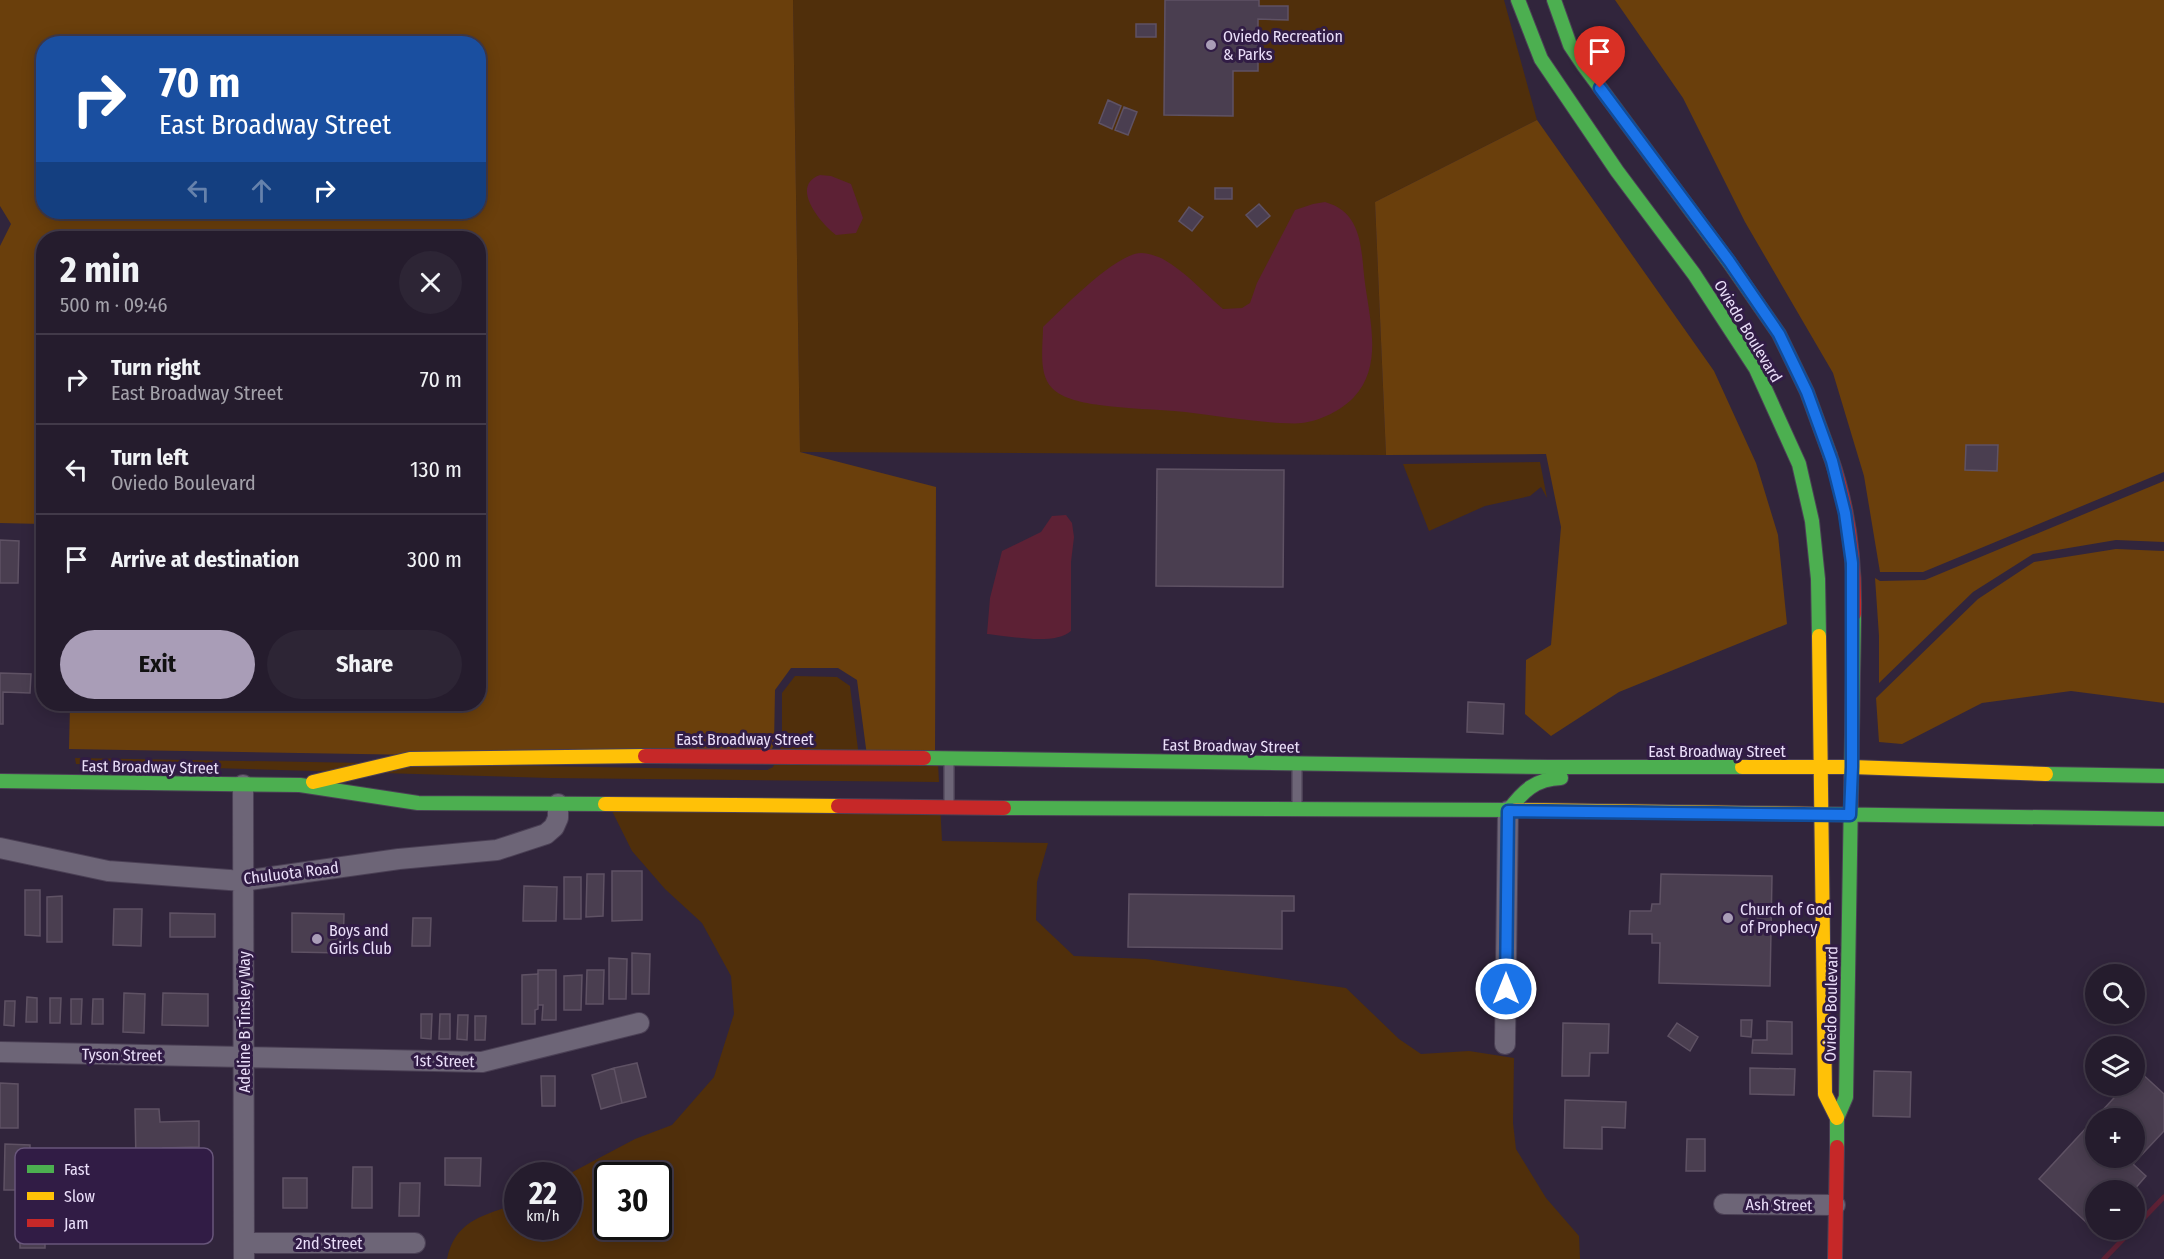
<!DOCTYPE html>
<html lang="en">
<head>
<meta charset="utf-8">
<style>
  :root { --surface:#251c2d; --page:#2d2535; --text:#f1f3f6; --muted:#a3a1aa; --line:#423a49; --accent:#a99db7 }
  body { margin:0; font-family:"Fira Sans Condensed",sans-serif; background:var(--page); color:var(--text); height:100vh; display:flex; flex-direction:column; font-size:22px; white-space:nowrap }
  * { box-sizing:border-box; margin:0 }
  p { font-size:20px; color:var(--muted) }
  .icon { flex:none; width:33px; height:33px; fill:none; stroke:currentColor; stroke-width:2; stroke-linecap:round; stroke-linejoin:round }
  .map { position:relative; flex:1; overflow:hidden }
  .details { position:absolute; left:36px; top:231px; width:450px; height:480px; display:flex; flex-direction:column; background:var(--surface); border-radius:24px; box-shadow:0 3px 15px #0003,0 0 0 2px var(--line) }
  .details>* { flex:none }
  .guide { position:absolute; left:36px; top:36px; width:450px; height:183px; border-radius:24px; box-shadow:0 3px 15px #0003,0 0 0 2px var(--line); background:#1a4fa0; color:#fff; overflow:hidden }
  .controls { position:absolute; left:2085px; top:964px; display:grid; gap:12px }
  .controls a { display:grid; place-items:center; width:60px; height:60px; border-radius:50%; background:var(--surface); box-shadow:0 3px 15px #0003,0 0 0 2px var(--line); font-size:30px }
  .speed { position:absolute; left:504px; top:1162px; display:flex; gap:12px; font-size:30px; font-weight:700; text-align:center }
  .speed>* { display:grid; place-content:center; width:78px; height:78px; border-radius:50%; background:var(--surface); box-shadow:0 3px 15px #0003,0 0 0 2px var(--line); line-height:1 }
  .speed small { font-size:15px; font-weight:400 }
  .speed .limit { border:3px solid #111; border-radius:9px; background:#fff; color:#111 }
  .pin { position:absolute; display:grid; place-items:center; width:51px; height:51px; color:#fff; margin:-62px -26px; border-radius:50% 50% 50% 0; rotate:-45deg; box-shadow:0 0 6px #0007 }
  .pin .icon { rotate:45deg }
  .me { position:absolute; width:66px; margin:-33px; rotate:0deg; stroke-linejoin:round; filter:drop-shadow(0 0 4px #0008) }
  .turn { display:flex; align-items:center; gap:21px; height:126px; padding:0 24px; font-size:27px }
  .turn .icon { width:78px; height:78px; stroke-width:2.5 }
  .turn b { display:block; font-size:42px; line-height:51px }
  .lanes { display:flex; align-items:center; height:57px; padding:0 24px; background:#0003; justify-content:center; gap:30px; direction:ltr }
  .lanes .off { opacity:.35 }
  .round { display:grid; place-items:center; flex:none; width:63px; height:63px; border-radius:32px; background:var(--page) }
  .summary { display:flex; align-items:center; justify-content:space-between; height:102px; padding:0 24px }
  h1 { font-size:36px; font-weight:700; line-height:45px }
  .button { display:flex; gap:12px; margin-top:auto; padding:12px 24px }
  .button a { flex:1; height:69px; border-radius:36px; background:var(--accent); color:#111; font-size:24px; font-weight:700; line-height:69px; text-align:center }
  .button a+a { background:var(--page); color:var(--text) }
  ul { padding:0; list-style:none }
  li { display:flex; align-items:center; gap:18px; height:90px; padding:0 24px; border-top:2px solid var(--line) }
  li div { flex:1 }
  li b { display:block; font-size:22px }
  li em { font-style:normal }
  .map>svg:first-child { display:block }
  .green { fill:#502f0b; fill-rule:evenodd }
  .forest { fill:#6a3f0c; fill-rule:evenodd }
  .water { fill:#5d2135 }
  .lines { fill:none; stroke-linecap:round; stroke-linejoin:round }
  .stream { stroke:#5d2135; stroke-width:5 }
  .building { fill:#4a3e50; stroke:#5f5264; stroke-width:1.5; fill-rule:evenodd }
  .lane-casing { stroke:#4b4055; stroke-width:12 }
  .street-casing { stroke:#4b4055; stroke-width:22 }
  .fast-casing { stroke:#4b4055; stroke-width:16 }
  .slow-casing { stroke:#4b4055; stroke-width:16 }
  .jam-casing { stroke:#4b4055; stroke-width:16 }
  .lane { stroke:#6d6577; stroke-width:9 }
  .street { stroke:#6d6577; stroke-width:20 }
  .fast { stroke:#4caf50; stroke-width:14 }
  .slow { stroke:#ffc107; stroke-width:14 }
  .jam { stroke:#c62828; stroke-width:14 }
  .route-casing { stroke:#114b97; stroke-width:15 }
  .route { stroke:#1a73e8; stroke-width:10 }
  .poi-dot { fill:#a99db7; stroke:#311c45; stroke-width:2 }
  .labels { text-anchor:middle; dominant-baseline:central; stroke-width:6; stroke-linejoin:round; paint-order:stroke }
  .poi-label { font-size:16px; fill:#eadef9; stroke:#311c45; text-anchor:start }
  .street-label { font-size:16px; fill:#eadef9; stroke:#311c45 }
  .key { fill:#311c45; stroke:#68567b; stroke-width:1.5 }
  .key-label { font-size:16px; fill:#eadef9 }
</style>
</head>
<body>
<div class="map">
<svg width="2164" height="1259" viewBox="0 0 2164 1259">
  <rect width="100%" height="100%" fill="#31253c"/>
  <path class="green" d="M793 0H1504L1537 120 1375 202 1386 455 800 452Z
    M1540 462 1547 498 1541 487 1530 496 1485 506 1429 531 1403 464Z
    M795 676 837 677 850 686 859 757 938 763 939 782 550 778 76 764 75 758 767 770 773 767 782 744V693Z
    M606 799 940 803 942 841 1048 843 1037 882 1036 920 1074 956 1146 959 1346 988 1399 1039 1421 1054 1469 1051 1514 1058 1513 1123 1516 1149 1546 1198 1579 1236 1580 1259H447C455 1220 485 1215 517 1204L518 1227H568V1176H565L635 1139 672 1125 714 1077 734 1014 731 976 702 923 665 889 632 851ZM608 1176H658V1227H608Z"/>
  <path class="forest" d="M0 0H793L800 452 936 487 935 756H867L857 680 838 668H791L775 690 774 744 767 761 69 749 70 704H478V238H44L43 524 0 523V246L11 224 0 206ZM44 44H478V212H44Z
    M1615 0H2164V472L1923 572H1880L1864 476 1833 373 1745 222 1683 98Z
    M1537 120 1714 371 1756 463 1778 535 1787 624 1619 692 1551 736 1525 714 1526 660 1551 645 1561 527 1546 454 1386 455 1375 202Z
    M2164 481V542L2116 540 2033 554 1973 592 1879 683V636L1875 578 1880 581 1925 580Z
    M2116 549 2164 551V703L2071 691 1982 703 1902 744 1879 742 1876 698 1978 599 2034 562Z"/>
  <path class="water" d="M820 175 831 176 851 184 863 218 856 233 836 235C821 224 789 186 820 175Z
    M1325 202C1360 212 1361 243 1364 275 1368 314 1385 364 1354 397 1342 410 1320 421 1302 423 1295 424 1287 423 1280 423 1248 421 1216 416 1185 412 1156 409 1127 409 1099 405 1085 403 1062 399 1052 388 1038 374 1043 346 1043 327 1062 309 1116 253 1141 253 1147 253 1157 256 1163 259 1186 272 1203 292 1223 309L1242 308 1250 303 1257 283 1295 210 1313 204Z
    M1066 515 1072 523 1074 537 1071 562V631C1055 646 1008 636 987 634L990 598 1002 551 1041 532 1052 516Z"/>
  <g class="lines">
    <path class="stream" d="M2134 1228 2164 1197
      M2104 1259 2132 1230"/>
  </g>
  <path class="building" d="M1165 0H1259V6H1288V20L1258 19V71H1233V116L1164 115Z
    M1136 24H1156V37H1136Z
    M1108 100 1121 106 1112 129 1099 123Z
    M1124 107 1137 112 1128 135 1115 130Z
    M1215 188H1232V199H1215Z
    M1259 204 1270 216 1257 227 1246 215Z
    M1189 207 1203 217 1192 231 1179 221Z
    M1966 445H1998L1997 471 1965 470Z
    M1157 469 1284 470 1283 587 1156 586Z
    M0 540 19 541 18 583H0Z
    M0 673 31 674 30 693 3 692V724H0Z
    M1468 702 1504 704 1503 734 1467 732Z
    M612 871H642V920L612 921Z
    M587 874H604L603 916 586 917Z
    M1661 874 1772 876 1770 986 1659 983 1660 943H1652V934H1629L1630 911H1651L1652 904H1660Z
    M564 877H581V919H564Z
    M524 886 557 887 556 921H523Z
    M25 890H40V936L25 935Z
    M1129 894 1294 896V911H1282V949L1128 947Z
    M62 896V942H47V897Z
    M114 909H142L141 946 113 945Z
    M170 913 215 914V937H170Z
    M292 913 344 914 343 953 292 952Z
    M413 918H431L430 946H412Z
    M632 953 650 954 649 994H632Z
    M609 958 627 959 626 999H609Z
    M538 970H556V1020H542L543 1005H538Z
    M587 970H604L603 1004H586Z
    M538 974V1009L535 1010V1024H522V975Z
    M582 975 581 1010H564V976Z
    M124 993 145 994 144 1033 123 1032Z
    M163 993 208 994V1026L162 1025Z
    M27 997 37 998V1022H26Z
    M50 998H61L60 1023H50Z
    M71 999H82L81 1024H71Z
    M93 999H103V1024H92Z
    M5 1001H15L14 1026 4 1025Z
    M421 1014H432L431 1039 421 1038Z
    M440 1014H450V1039H439Z
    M458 1015H468L467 1040 457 1039Z
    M475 1016H486L485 1040H475Z
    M1741 1020H1752L1751 1037 1741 1036Z
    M1767 1021 1792 1022V1054L1752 1053 1753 1040H1767Z
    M1563 1023 1609 1024 1608 1053H1590L1589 1076H1562Z
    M1677 1023 1698 1037 1690 1051 1668 1036Z
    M637 1063 646 1097 622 1103 614 1068Z
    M614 1068 622 1103 601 1109 592 1075Z
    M1750 1068 1795 1069 1794 1095 1750 1094Z
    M1874 1071 1911 1072 1910 1117 1873 1116Z
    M2139 1071 2164 1094V1131L2133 1164 2146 1176 2133 1191H2096V1231L2039 1179 2125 1086H2134V1076ZM2096 1119H2134V1158H2096Z
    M541 1076H555V1106H542Z
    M0 1083 18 1084V1128H0Z
    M1565 1100 1626 1102 1625 1128 1602 1127V1149L1564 1148Z
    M135 1109H159L160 1122 199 1121V1147L163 1148V1162H136Z
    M1687 1139H1705V1171H1686Z
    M5 1144 30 1145V1190H4Z
    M445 1158H481L480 1186 445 1185Z
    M353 1167H372V1208H352Z
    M283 1178H307V1208H283Z
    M400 1183H420L419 1216H399Z
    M20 1203H45V1248H20Z"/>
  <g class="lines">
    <defs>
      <path id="lane" d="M949 805V762
        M1297 809V765"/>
      <path id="street" d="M243 785 244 1259
        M0 848 108 871 243 881 399 859 497 850 546 834 554 827 558 818V804
        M1505 1044 1508 811
        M0 1052 482 1062 639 1023
        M1724 1204 1835 1205
        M244 1243H415"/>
      <path id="fast" d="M1518 0 1541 59 1617 171 1694 274 1756 369 1799 464 1812 521 1818 579 1819 636
        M1554 0 1570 45 1584 66 1729 262 1779 334 1807 392 1830 455
        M924 758 1550 767H1742
        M2046 774 2164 776
        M0 781 300 785 418 803 605 804
        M1004 808 1516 810
        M1508 811C1523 791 1535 779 1561 778
        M1815 814 2164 819
        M1837 1147V1118L1846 1097 1854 614"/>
      <path id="slow" d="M1819 636 1825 1094 1837 1118
        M1742 767H1852L2046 774
        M313 782 410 759 645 756
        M605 804 838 806
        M1516 810 1815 814"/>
      <path id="jam" d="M1830 455C1848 505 1855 562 1854 614
        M645 756 924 758
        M838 806 1004 808
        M1835 1259 1837 1147"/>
    </defs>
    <use href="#lane" class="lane-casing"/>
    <use href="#street" class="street-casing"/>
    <use href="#fast" class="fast-casing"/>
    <use href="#slow" class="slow-casing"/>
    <use href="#jam" class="jam-casing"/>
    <use href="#lane" class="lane"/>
    <use href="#street" class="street"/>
    <use href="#fast" class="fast"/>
    <use href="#slow" class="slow"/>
    <use href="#jam" class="jam"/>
  </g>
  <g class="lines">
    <defs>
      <path id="route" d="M1506 989 1508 811 1850 815 1852 767V563L1845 513 1832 461 1807 392 1779 334 1729 261 1600 88"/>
    </defs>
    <use href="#route" class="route-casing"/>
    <use href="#route" class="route"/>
  </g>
  <g class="poi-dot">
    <circle cx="1211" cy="45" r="6"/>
    <circle cx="1728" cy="918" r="6"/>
    <circle cx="317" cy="939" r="6"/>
  </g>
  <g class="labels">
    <g class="poi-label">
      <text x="1223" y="36">Oviedo Recreation<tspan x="1223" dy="18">&amp; Parks</tspan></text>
      <text x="1740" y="909">Church of God<tspan x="1740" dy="18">of Prophecy</tspan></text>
      <text x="329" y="930">Boys and<tspan x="329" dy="18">Girls Club</tspan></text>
    </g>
    <g class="street-label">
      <text transform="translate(1748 331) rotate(59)">Oviedo Boulevard</text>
      <text x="745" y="739">East Broadway Street</text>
      <text transform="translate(1231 746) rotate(1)">East Broadway Street</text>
      <text x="1717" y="751">East Broadway Street</text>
      <text transform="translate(150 767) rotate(1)">East Broadway Street</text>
      <text transform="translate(291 873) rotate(-7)">Chuluota Road</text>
      <text transform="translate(1831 1004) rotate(-89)">Oviedo Boulevard</text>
      <text transform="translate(244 1022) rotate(-90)">Adeline B Tinsley Way</text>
      <text transform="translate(122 1055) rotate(1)">Tyson Street</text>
      <text transform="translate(444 1061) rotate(1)">1st Street</text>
      <text transform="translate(1779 1205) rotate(1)">Ash Street</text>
      <text x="329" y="1243">2nd Street</text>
    </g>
  </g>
  <rect x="15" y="1148" width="198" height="96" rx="9" class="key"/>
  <rect x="27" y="1165" width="27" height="8" fill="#4caf50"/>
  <rect x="27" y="1192" width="27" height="8" fill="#ffc107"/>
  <rect x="27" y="1219" width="27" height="8" fill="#c62828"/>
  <g class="key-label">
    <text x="64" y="1175">Fast</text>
    <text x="64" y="1202">Slow</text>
    <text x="64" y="1229">Jam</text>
  </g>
</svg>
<div class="controls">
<a><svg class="icon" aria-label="search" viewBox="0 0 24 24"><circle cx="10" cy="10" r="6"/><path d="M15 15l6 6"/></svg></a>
<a><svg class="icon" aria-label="layers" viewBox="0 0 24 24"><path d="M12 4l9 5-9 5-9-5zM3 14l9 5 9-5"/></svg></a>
<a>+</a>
<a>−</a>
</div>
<div class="speed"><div>22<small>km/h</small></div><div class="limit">30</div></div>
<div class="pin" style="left:1600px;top:88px;background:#d93025"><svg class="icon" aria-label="arrive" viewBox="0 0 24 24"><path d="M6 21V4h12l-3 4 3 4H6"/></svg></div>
<svg class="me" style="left:1506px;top:989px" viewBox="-20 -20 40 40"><circle r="17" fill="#1a73e8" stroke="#fff" stroke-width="3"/><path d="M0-11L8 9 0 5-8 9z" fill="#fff"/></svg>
<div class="guide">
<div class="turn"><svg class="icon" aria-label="right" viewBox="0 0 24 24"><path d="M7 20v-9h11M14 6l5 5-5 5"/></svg><div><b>70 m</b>East Broadway Street</div></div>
<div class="lanes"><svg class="icon off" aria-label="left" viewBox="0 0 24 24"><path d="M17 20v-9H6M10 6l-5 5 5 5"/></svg><svg class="icon off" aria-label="ahead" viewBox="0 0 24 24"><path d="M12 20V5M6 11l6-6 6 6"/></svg><svg class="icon" aria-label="right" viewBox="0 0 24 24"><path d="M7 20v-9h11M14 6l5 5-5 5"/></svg></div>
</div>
<section class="details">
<div class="summary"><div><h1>2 min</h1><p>500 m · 09:46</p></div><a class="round"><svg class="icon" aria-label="close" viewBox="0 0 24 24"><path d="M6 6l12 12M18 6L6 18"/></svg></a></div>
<ul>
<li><svg class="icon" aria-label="right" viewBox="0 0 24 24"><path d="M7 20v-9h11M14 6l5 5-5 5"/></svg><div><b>Turn right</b><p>East Broadway Street</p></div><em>70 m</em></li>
<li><svg class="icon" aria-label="left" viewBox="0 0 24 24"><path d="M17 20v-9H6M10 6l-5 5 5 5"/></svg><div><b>Turn left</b><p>Oviedo Boulevard</p></div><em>130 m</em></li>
<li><svg class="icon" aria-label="arrive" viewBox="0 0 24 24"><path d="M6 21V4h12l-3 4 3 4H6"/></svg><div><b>Arrive at destination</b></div><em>300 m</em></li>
</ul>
<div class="button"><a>Exit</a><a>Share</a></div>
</section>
</div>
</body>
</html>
